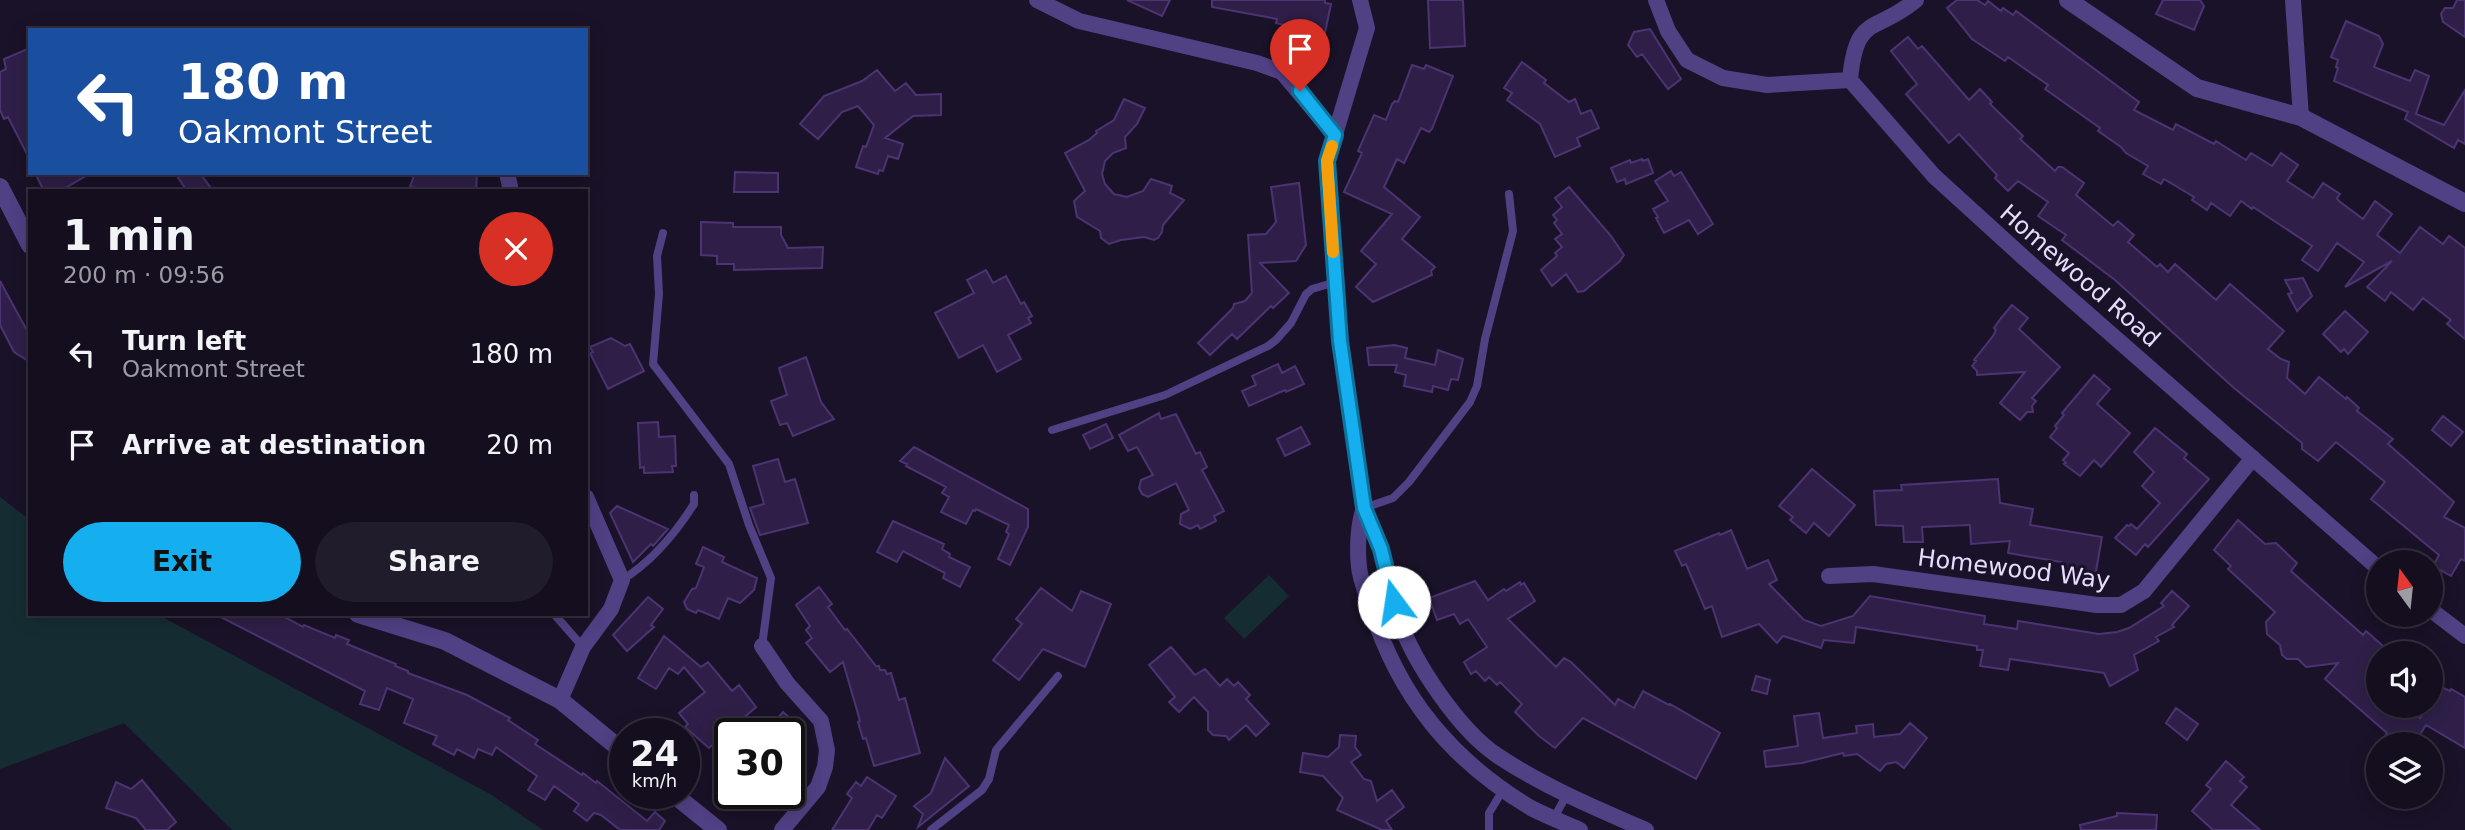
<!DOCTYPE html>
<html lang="en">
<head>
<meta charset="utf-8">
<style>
  :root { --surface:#140e1e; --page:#211c2b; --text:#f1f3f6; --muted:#9d9ca4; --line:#332e3c; --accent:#15aff0 }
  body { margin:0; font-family:"DejaVu Sans",sans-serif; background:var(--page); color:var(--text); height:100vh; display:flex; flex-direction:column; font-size:26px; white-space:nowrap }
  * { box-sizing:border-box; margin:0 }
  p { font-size:23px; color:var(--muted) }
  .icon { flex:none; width:38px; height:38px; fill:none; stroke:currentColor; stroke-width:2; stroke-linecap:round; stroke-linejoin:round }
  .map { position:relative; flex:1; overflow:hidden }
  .sheet { position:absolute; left:28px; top:189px; width:560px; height:427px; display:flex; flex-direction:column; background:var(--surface); border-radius:0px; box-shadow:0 4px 18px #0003,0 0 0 2px var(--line) }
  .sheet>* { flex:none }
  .guide { position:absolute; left:28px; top:28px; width:560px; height:147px; border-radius:0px; box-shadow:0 4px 18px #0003,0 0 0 2px var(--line); background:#1a4fa0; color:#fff; overflow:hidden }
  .needle { width:46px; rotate:345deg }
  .fabs { position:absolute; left:2366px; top:550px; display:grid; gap:14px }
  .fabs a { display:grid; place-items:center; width:77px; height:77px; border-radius:50%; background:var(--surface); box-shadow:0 4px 18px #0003,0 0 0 2px var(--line); font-size:35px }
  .speed { position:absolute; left:609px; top:718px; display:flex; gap:14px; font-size:35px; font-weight:700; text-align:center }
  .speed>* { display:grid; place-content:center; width:91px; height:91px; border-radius:50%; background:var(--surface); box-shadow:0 4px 18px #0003,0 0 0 2px var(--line); line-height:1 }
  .speed small { font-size:18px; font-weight:400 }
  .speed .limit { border:4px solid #111; border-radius:10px; background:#fff; color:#111 }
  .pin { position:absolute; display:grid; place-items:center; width:60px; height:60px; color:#fff; margin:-72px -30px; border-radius:50% 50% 50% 0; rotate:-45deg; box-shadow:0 0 7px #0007 }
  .pin .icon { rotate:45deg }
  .me { position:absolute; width:77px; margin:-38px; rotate:346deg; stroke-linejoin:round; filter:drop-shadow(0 0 5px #0008) }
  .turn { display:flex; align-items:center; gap:24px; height:147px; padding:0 35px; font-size:32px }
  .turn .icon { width:91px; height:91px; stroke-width:2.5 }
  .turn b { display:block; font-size:49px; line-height:60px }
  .round { display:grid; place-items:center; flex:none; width:74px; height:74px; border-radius:37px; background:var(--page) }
  .headline { display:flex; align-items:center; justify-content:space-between; height:119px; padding:0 35px }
  h1 { font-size:42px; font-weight:600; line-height:52px }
  .primary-button { display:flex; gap:14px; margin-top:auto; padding:14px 35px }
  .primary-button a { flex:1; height:80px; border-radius:42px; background:var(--accent); color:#111; font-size:28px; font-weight:600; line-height:80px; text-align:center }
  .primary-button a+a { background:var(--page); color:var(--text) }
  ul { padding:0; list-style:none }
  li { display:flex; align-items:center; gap:21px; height:91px; padding:0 35px }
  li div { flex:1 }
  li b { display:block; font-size:26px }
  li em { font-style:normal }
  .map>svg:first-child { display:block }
  .green { fill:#152d32 }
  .building { fill:#2f1f48; stroke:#4c3372; stroke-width:2 }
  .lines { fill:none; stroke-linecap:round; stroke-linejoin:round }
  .service { stroke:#504084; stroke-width:8 }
  .minor { stroke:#504084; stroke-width:16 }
  .tertiary { stroke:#504084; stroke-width:18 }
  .route-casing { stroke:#0e729c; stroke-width:18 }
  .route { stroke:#15aff0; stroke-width:12 }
  .slow { stroke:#f59e0b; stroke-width:12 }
  .labels { text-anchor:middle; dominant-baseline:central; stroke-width:6; stroke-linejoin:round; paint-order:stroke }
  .street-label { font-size:24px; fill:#e6dcfd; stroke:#1a1228 }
</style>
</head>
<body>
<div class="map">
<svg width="2465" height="830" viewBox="0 0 2465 830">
  <rect width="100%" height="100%" fill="#1a1228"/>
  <path class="green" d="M0 497 30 520V614H157L490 794 543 830H232L124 723 0 769Z
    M1269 575 1289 596 1244 639 1224 618Z"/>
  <path class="building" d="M1127 0H1170L1162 16Z
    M1212 0H1325V3L1331 4 1321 52 1297 46 1301 29 1276 23 1277 19 1212 7Z
    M1428 0H1463L1465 46 1430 48Z
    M1957 0H1977L1985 5 1988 1 2001 11 2003 8 2013 15 2016 11 2139 102 2134 110 2173 130 2176 124 2214 144 2216 141 2246 160 2251 153 2272 166 2281 153 2298 165 2287 181 2313 198 2323 183 2340 194 2337 198 2339 201 2363 219 2375 201 2392 214 2377 235 2400 253 2420 227 2443 244 2449 236 2465 248V339L2447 324 2451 320 2423 298 2413 310 2391 292 2385 301 2367 287 2392 261 2345 287 2364 262 2337 243 2318 271 2302 260 2312 246 2253 207 2252 209 2241 201 2230 216 2211 203 2207 210 2192 200 2194 197 2164 179 2161 184 2143 174 2148 166 2126 153 2121 147 2098 131 2100 128 2045 89 2048 85 2008 57 2005 61 1972 39 1947 8Z
    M2163 0H2200L2204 6 2194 30 2156 14Z
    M2457 0H2465V37L2443 22 2441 14 2445 8H2453Z
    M2346 21 2379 36 2383 44 2374 67 2410 81 2415 70 2429 76 2416 114 2444 125 2465 90V144L2458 140 2454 148 2405 119 2408 112 2334 81 2338 68 2336 67 2338 60 2331 57Z
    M1650 29 1681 79 1668 89 1642 54 1637 57 1628 45 1634 32Z
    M1908 37 1918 49 1922 46 1969 100 1980 89 1992 102 1990 104 2023 136 2020 139 2055 171 2058 167H2062L2084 183 2076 195 2113 226 2118 221 2134 235 2128 242 2157 267 2160 264 2168 272 2175 264 2216 300 2230 284 2284 331 2268 349 2281 359 2289 362 2287 378 2305 394 2319 377 2346 399 2347 397 2359 408 2357 411 2393 439 2388 444 2454 502 2444 517 2465 528V561L2461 559 2451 576 2433 566 2439 555 2371 499 2385 482 2336 442 2318 461 2302 449V443L2234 388 2115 280 2062 240 2066 235 2038 216 2048 202 2018 181 2008 191 1995 178 1997 175 1959 134 1949 143 1906 94 1917 84 1891 51Z
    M30 48V160L8 117 4 119 0 110V72L6 69 4 59Z
    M1522 62 1546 80 1544 83 1569 102 1575 99 1581 114 1591 110 1599 128 1577 138 1580 146 1555 157 1540 124 1507 100 1512 93 1504 88Z
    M1412 65 1424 69 1426 65 1453 76 1432 129 1429 132 1421 128 1404 163 1397 159 1384 187 1420 217 1402 239 1435 267 1431 271 1432 275 1373 302 1356 287 1376 264 1361 251 1392 214 1344 192 1362 153 1358 151 1374 115 1386 120 1392 104 1395 101 1398 102Z
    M877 70 895 91 906 83 916 95 941 94V115L913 116 885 138 903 144 898 159 888 156 883 171 879 170 878 174 856 167 863 146 866 147 874 125 858 106 842 112 818 139 800 124 824 96 862 81Z
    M1124 99 1145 108 1137 124 1125 137 1126 148 1113 153 1105 161 1102 174 1105 184 1114 194 1127 197 1143 191 1151 179 1172 186 1170 193 1184 200 1163 225 1162 232 1158 238 1154 240 1144 237 1121 240 1109 244 1101 238 1100 231 1077 217 1074 201 1085 191 1065 153 1089 140 1097 133 1096 131 1114 120Z
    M1642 159 1643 161 1648 159 1653 173 1626 184 1625 179 1617 182 1611 168 1630 160 1631 163Z
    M1671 171 1674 176 1681 172 1713 224 1698 234 1689 220 1664 233 1656 218 1658 217 1653 209 1668 201 1655 181Z
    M735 172 778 173V192H734Z
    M35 173H91L60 191H44Z
    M175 173H200L213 191H187Z
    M415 173H477L476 191H437L410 187Z
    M1299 183 1306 245 1296 261 1260 263 1289 293 1273 308 1271 306 1237 339 1232 334 1210 355 1198 343 1233 308 1234 304 1245 301 1252 293 1248 235 1266 234 1276 222 1271 187Z
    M1569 187 1611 236 1624 255 1619 262 1584 291 1578 292 1566 274 1552 286 1541 270 1557 256 1555 253 1562 247 1555 239 1562 234 1554 223 1557 220 1553 215 1562 207 1555 198Z
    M701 222 733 223V227H781V235L788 248 823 247 822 268 734 270V264H717V256L701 255Z
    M986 270 993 283 1006 276 1021 304 1024 302 1032 316 1028 318 1031 323 1008 335 1021 359 997 372 983 345 959 358 935 313 974 293 967 280Z
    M2303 278 2312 296 2297 311 2288 294 2292 293 2285 280Z
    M0 281 30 336V362L14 352 0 325Z
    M2012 305 2028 318 2019 329 2060 367 2032 398 2036 401 2032 406 2033 412H2027L2020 420 2000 403 2025 372 1977 375V371L1972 366 1976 361 1974 360 1993 336 1996 330 1994 328 2001 318Z
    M2345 311 2368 332 2348 354 2344 349 2341 352 2323 334Z
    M611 338 625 346 630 344 644 371 608 389 590 353 593 352 590 347Z
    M1394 345 1407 348 1405 358 1435 365 1438 350 1463 359 1458 380 1451 379 1448 390 1433 386 1432 392 1404 386 1406 375 1395 372 1397 365H1369L1367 348Z
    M806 357 821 402 834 419 793 436 787 423 780 425 771 401 787 395 779 368Z
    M1278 364 1282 373 1295 366 1304 384 1286 392 1285 390 1249 406 1242 391 1256 385 1252 376Z
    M2094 375 2110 389 2097 404 2130 433 2101 467 2094 460 2080 476 2064 464 2066 463 2063 460 2069 453 2050 437 2057 428 2055 426 2064 415 2062 413Z
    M1159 413 1161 419 1176 414 1196 454 1200 452 1207 467 1202 470 1224 511 1214 516 1216 521 1200 529 1198 525 1190 529 1180 524 1181 514 1189 510 1176 483 1148 497 1142 494 1139 488 1141 480 1153 475 1137 447 1128 451 1119 435Z
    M2443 416 2463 432 2451 446 2432 430Z
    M658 422 659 437 675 436 676 466H672L673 472 644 473V467L640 468 638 423Z
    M1106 424 1113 438 1090 449 1083 435Z
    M1301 427 1310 444 1285 456 1277 439Z
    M2155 428 2187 454 2184 458 2209 479 2148 547 2145 544 2136 555 2115 538 2127 525 2129 526 2131 524 2137 529 2160 503 2142 486 2154 472 2134 452Z
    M914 447 1028 509V527L1010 565 998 559 1009 534 1006 532 1009 525 976 509 975 511 973 510 966 524 941 512 949 497 942 493 946 487 906 466 907 464 900 461Z
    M778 459 785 482 795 479 808 523 760 535 750 508 764 504 753 466Z
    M1812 469 1855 505 1829 536 1814 523 1806 533 1790 520 1793 517 1779 506Z
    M1998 479 2000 503 2033 509 2030 525 2102 537 2095 577 2066 572 2067 568 2060 567 2061 562 2008 553 2010 541 1971 544 1970 525 1922 527 1923 542H1904L1903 526 1876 525 1874 491 1902 490 1901 485Z
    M617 506 668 529 653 546 651 544 633 562 610 513Z
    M2238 520 2265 544 2276 543 2297 563 2291 571 2363 635 2366 631 2391 653H2378V705H2405L2420 718 2441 687 2450 691 2451 689 2465 697V748L2426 725 2414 744H2380L2387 733 2325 679 2338 663 2306 667 2298 659H2287L2282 655 2280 645 2267 634 2266 622 2275 612 2228 569 2231 566 2214 550Z
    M893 521 944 544 942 549 950 554 949 557 970 567 960 587 943 578 945 573 903 551 897 562 877 552Z
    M1731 530 1747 569 1768 560 1777 580 1769 584 1804 620 1821 626 1853 616 1870 596 1985 616 1984 624 2017 629 2018 621 2099 634 2117 632 2129 628 2164 606 2161 603 2172 591 2189 606 2172 625 2174 627 2156 637 2159 641 2134 655 2138 670 2110 686 2104 673 2010 659 2008 670 1980 666 1983 650H1977V646L1856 627 1854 643 1824 640 1821 648 1783 636 1777 643 1759 624 1722 637 1712 606 1705 609 1686 564 1682 566 1675 551 1719 533 1720 535Z
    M703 547 724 557 722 562 757 578 754 590 740 603 728 598 719 619 698 610 696 613 687 609 684 602 692 589 696 588 704 567 696 564Z
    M1475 581 1488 600 1504 589 1506 591 1520 582 1521 585 1524 583 1535 601 1508 619 1556 667 1564 658 1571 662 1615 705 1618 699 1634 708 1643 691 1669 705 1670 704 1720 733 1696 779 1583 718 1555 748 1539 736 1515 712 1522 704 1500 682 1497 685 1489 677 1485 681 1476 671 1471 674 1464 662 1487 647 1468 619 1460 624 1454 614 1437 620 1429 598Z
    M819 587 832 604 828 607 845 630 847 629 876 666H879L880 670H885L887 674 891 673 899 700 905 698 920 753 874 766 866 738 863 739 858 722 860 721 843 662 830 672 806 643 812 638 806 630 810 626 796 605Z
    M1041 588 1072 611 1081 591 1111 604 1085 667 1043 649 1019 680 993 660 1022 624 1016 619Z
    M648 597 663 609 651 625 654 627 627 651 613 635Z
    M215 614H279L303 627 304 625 335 638 336 635 349 640 347 644 396 664 395 666 408 671V673L467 695 510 718 508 720 538 740 535 744 582 775 583 773 596 783 597 781 647 821 655 812 665 821 659 830H620L601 815 594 813 587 821 574 811 579 804 554 786 545 800 528 790 537 776 496 747 492 755 478 749 474 758 457 749 454 755 433 744 437 736 404 723 413 699 387 688 379 710 360 704 365 691Z
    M664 636 701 667 708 662 732 691 739 685 756 707 709 748 685 727 688 724 679 713 705 692 684 667 678 674 669 668 656 689 638 678Z
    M1171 647 1195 675 1205 669 1220 686 1227 679 1234 686 1238 682 1250 695 1246 699 1269 724 1256 736 1246 725 1229 740 1226 736 1213 735 1208 730V712L1194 697 1179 712 1169 702 1175 697 1149 665Z
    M1756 676 1770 680 1767 694 1752 690Z
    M2176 708 2198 724 2187 740 2166 723Z
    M783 712 798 725 790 733H765Z
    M1819 713 1823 738 1857 733 1856 726 1873 724 1874 737 1900 734 1910 723 1927 738 1904 768 1896 762 1886 764 1880 771 1857 754 1844 756 1843 753 1802 763 1766 767 1764 751 1798 746 1794 716Z
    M1340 735 1356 736 1355 747 1361 755 1351 762 1364 779 1371 781 1377 801 1392 790 1404 807 1386 821 1392 830H1382L1337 810 1343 798 1323 776 1300 772 1303 753 1328 757 1339 747Z
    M945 758 969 786 918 827 923 814 914 806 931 793Z
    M2226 761 2244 777 2240 781 2247 787 2231 805 2260 830H2213L2192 811 2211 789 2206 785Z
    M867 777 896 796 882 818 877 815 868 830H832L852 798 847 794 856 782 861 786Z
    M142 780 176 822 167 830H146L136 818 106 808 116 782 131 789Z
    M2117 813 2157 815 2156 830H2081L2080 825 2117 816Z"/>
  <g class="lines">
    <path class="service" d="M663 233 657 256 659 294 653 364 729 464 749 525 771 578 762 646
      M1052 430 1165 395 1268 346 1276 340 1291 323 1306 294 1312 289 1336 282
      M1364 508 1393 498 1409 482 1470 402 1477 386 1485 339 1513 231 1509 194
      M622 580C651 562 675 534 694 504V495
      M554 614 583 647
      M1554 818 1566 796
      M931 830 982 790 989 779 996 750 1058 676
      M1489 830V813L1503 790"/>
    <path class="minor" d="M1037 0 1079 21 1257 63 1282 72 1335 135
      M1360 0 1367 28 1327 161 1340 341 1364 508C1358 524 1357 549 1359 567 1360 580 1367 595 1371 608 1399 697 1451 760 1531 808 1547 816 1564 823 1580 830
      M1656 0 1668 31 1687 60 1723 78 1767 85 1850 80
      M1916 0C1875 34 1856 13 1850 80L1934 176 2023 257 2378 568
      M2293 0 2301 117
      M507 173 511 191
      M1364 508C1369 521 1376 534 1380 548 1388 571 1390 596 1399 620 1415 664 1459 730 1498 756 1545 787 1595 808 1646 830
      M1829 576 1873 574 2097 605H2121L2144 591 2253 458
      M2431 610 2465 636
      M762 646 787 683 821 721 827 750 825 767 818 787 782 830
      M560 700 583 647 611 609 622 580 586 497"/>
    <path class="tertiary" d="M2068 0 2197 88 2301 117 2465 203
      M0 187 30 245
      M358 614 445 641 560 700 625 753
      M672 793 718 830"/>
  </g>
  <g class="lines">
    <defs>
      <path id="route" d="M1300 91 1335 135 1327 161 1340 341 1364 508 1381 549 1394 602"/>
    </defs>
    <use href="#route" class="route-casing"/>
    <use href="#route" class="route"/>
    <path class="slow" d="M1332 146 1327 161 1333 252"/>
  </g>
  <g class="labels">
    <g class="street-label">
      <text transform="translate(2080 276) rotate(41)">Homewood Road</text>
      <text transform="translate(2014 569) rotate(7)">Homewood Way</text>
    </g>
  </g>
</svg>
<div class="fabs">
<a><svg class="needle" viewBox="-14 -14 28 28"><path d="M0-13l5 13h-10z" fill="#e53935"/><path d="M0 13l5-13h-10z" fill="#9d9ca4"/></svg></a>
<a><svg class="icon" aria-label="sound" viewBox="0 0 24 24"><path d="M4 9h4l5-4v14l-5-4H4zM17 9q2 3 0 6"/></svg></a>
<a><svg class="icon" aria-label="layers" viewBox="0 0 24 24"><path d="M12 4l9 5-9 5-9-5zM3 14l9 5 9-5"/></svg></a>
</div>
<div class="speed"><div>24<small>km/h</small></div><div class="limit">30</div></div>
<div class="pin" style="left:1300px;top:91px;background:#d93025"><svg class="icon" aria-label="arrive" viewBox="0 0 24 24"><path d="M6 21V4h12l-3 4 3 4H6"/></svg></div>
<svg class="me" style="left:1394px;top:602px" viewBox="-20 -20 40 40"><circle r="19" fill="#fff"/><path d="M0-13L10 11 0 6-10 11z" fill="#15aff0"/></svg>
<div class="guide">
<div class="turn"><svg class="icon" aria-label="left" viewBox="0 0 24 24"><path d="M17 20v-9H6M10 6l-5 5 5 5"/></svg><div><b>180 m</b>Oakmont Street</div></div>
</div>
<section class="sheet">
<div class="headline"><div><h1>1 min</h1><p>200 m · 09:56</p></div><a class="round" style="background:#d93025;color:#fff"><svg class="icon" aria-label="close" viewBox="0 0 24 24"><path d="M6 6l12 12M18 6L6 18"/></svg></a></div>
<ul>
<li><svg class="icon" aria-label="left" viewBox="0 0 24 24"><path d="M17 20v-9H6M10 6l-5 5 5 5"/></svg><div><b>Turn left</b><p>Oakmont Street</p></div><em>180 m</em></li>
<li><svg class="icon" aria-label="arrive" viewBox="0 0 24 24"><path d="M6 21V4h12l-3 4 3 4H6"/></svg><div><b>Arrive at destination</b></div><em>20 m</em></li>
</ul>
<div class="primary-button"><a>Exit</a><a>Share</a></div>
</section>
</div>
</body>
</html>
